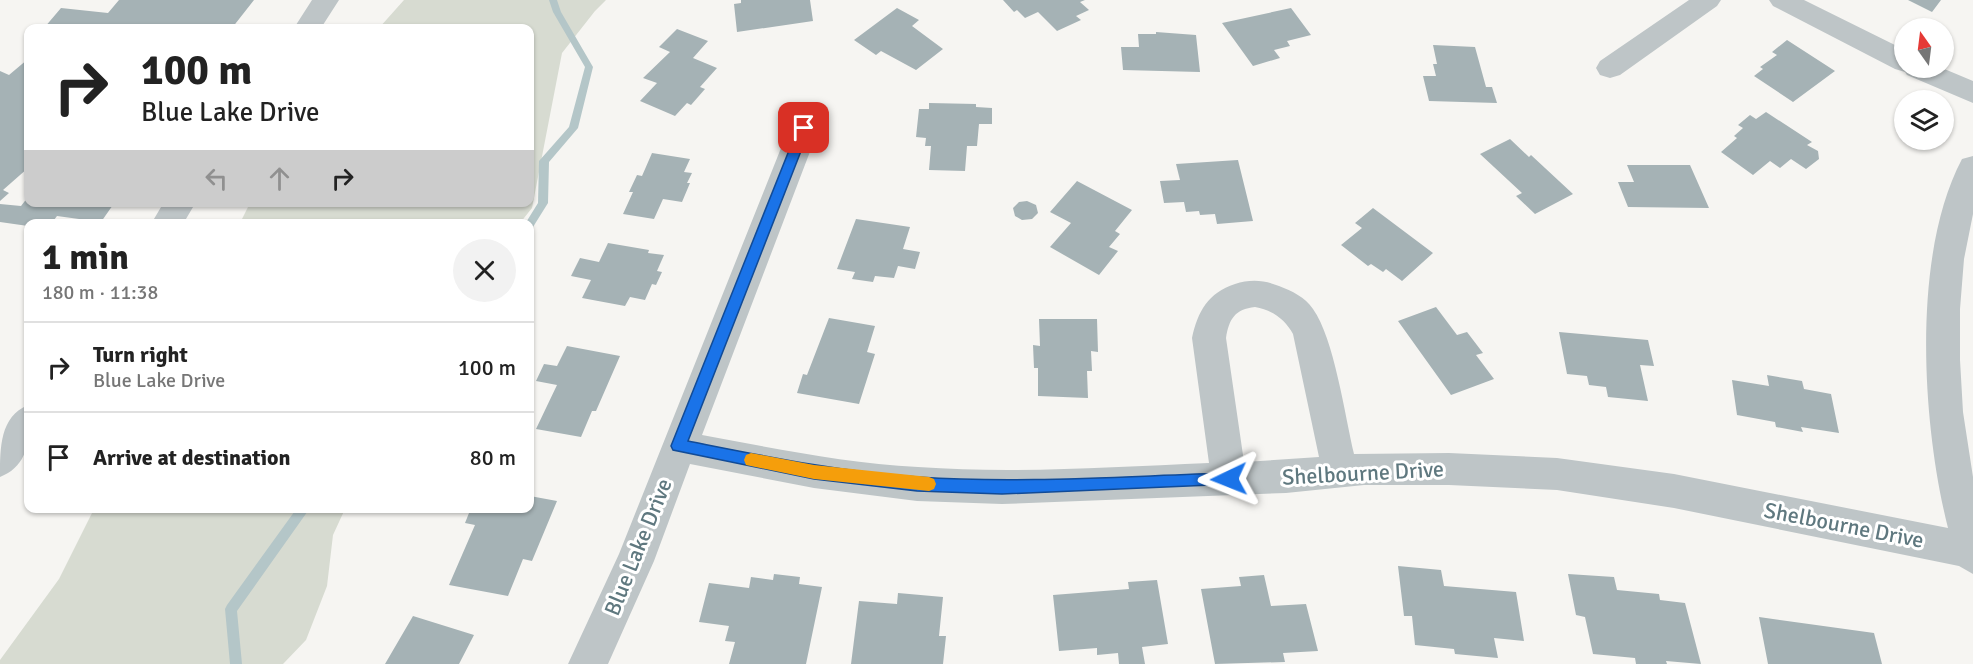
<!DOCTYPE html>
<html lang="en">
<head>
<meta charset="utf-8">
<style>
  :root { --surface:#fff; --page:#f2f2f2; --text:#222; --muted:#767676; --line:#e0e0e0 }
  body { margin:0; font-family:Signika,sans-serif; background:var(--page); color:var(--text); height:100vh; display:flex; flex-direction:column; font-size:22px; white-space:nowrap }
  * { box-sizing:border-box; margin:0 }
  p { font-size:20px; color:var(--muted) }
  .icon { flex:none; width:33px; height:33px; fill:none; stroke:currentColor; stroke-width:2; stroke-linecap:round; stroke-linejoin:round }
  .map { position:relative; flex:1; overflow:hidden }
  .sheet { position:absolute; left:24px; top:219px; width:510px; height:294px; display:flex; flex-direction:column; background:var(--surface); border-radius:12px; box-shadow:0 2px 4px #0004 }
  .sheet>* { flex:none }
  .hud { position:absolute; left:24px; top:24px; width:510px; height:183px; border-radius:12px; box-shadow:0 2px 4px #0004; background:#fff; color:var(--text); overflow:hidden }
  .needle { width:39px; rotate:346deg }
  .fabs { position:absolute; left:1894px; top:18px; display:grid; gap:12px }
  .fabs a { display:grid; place-items:center; width:60px; height:60px; border-radius:50%; background:var(--surface); box-shadow:0 2px 4px #0004; font-size:30px }
  .pin { position:absolute; display:grid; place-items:center; width:51px; height:51px; color:#fff; margin:-26px; border-radius:12px; box-shadow:0 3px 9px #0006 }
  .me { position:absolute; width:66px; margin:-33px; rotate:268deg; stroke-linejoin:round; filter:drop-shadow(0 0 4px #0008) }
  .turn { display:flex; align-items:center; gap:21px; height:126px; padding:0 18px; font-size:27px }
  .turn .icon { width:78px; height:78px; stroke-width:2.5 }
  .turn b { display:block; font-size:42px; line-height:51px }
  .lanes { display:flex; align-items:center; height:57px; padding:0 18px; background:#0003; justify-content:center; gap:30px; direction:ltr }
  .lanes .off { opacity:.35 }
  .round { display:grid; place-items:center; flex:none; width:63px; height:63px; border-radius:32px; background:var(--page) }
  .summary { display:flex; align-items:center; justify-content:space-between; height:102px; padding:0 18px }
  h1 { font-size:36px; font-weight:700; line-height:45px }
  ul { padding:0; list-style:none }
  li { display:flex; align-items:center; gap:18px; height:90px; padding:0 18px; border-top:2px solid var(--line) }
  li div { flex:1 }
  li b { display:block; font-size:22px }
  li em { font-style:normal }
  .map>svg:first-child { display:block }
  .green { fill:#d7dbd1 }
  .lines { fill:none; stroke-linecap:round; stroke-linejoin:round }
  .stream { fill:#b4c6c8; fill-rule:evenodd }
  .building { fill:#a5b2b5 }
  .minor { fill:#bec5c7; fill-rule:evenodd }
  .route { fill:#1a73e8; stroke:#114b97; stroke-width:1.5 }
  .slow { fill:#f59e0b }
  .labels { text-anchor:middle; dominant-baseline:central; stroke-width:6; stroke-linejoin:round; paint-order:stroke }
  .street-label { font-size:22px; fill:#5f787f; stroke:#fff }
</style>
</head>
<body>
<div class="map">
<svg width="1973" height="664" viewBox="0 0 1973 664">
  <rect width="100%" height="100%" fill="#f6f5f2"/>
  <path class="green" d="M404 0H606L595 11 562 53 532 208 520 223H240L250 203 530 202V28H379Z
    M94 509V508L345 509 333 535 327 586 306 640 283 664H0V660L59 579Z"/>
  <g class="lines">
    <path class="stream" d="M549 0H557L561 12 593 67 578 128 549 162 548 203 533 227 530 228V224H525L538 203 539 161 569 127 585 67 553 12Z
      M297 508H310L237 611 242 664H230L225 609 227 605Z"/>
  </g>
  <path class="building" d="M119 0H254L232 28H44L61 8 108 13Z
    M741 0H810L813 21 737 32 734 4 741 3Z
    M1003 0H1085L1080 2 1089 10 1076 16 1081 20 1057 31 1038 12 1025 18 1017 10 1014 12Z
    M1908 0H1941L1932 12Z
    M897 8 919 20 912 26 943 49 916 70 881 51 876 55 854 40Z
    M1291 8 1311 35 1287 41 1290 46 1274 50 1280 58 1253 66 1222 23Z
    M677 29 708 41 693 58 717 68 700 87 705 89 691 105 687 103 675 116 640 101 657 83 643 78 670 52 659 47Z
    M1156 32 1196 35 1200 72 1123 70 1121 47H1139L1138 34H1156Z
    M1787 40 1835 71 1793 102 1754 76 1763 69 1760 67 1777 55 1772 52Z
    M1433 45 1475 47 1486 87H1492L1497 103 1429 101 1423 76H1436L1433 64H1437Z
    M28 59V168L3 190 9 193 0 201V71L9 75Z
    M929 103 976 104V107L992 108V124H979L977 146H967L965 171 929 170 931 146H925L926 138 916 137 919 109H929Z
    M1766 112 1812 142 1807 145 1818 151 1819 159 1806 169 1791 159 1780 168 1770 161 1753 175 1721 152 1737 138 1734 136 1743 128 1738 125 1750 115 1756 119Z
    M1510 139 1529 157 1531 155 1573 194 1535 214 1516 196 1522 193 1480 154Z
    M652 153 690 159 684 172 692 173 687 183H690L682 202 663 199 654 219 623 214 633 192H629L637 175 642 176Z
    M1238 160 1253 221 1217 224 1215 214 1200 215 1199 211 1186 212 1184 202 1164 203 1160 181 1180 180 1176 164Z
    M1627 165H1690L1709 208 1628 207 1618 182H1634Z
    M1077 181 1132 210 1115 231 1120 234 1109 247 1118 251 1099 275 1050 247 1071 223 1050 212Z
    M28 197V202H115L101 222 57 216 51 224H28V226L0 222V204L21 206Z
    M1027 201 1036 205 1038 213 1032 219 1022 220 1015 216 1013 208 1019 202Z
    M1373 208 1433 253 1402 281 1386 269 1383 272 1371 264 1368 266 1341 245 1362 228 1355 223Z
    M856 219 910 227 903 249 920 252 915 269 898 266 894 278 875 276 873 282 852 279 855 272 837 269Z
    M608 243 649 250 648 253 664 255 657 271 662 272 656 285 652 284 645 300 630 297 625 306 582 298 591 280 571 276 580 258 599 262Z
    M1436 307 1457 335 1467 332 1483 353 1476 355 1494 379 1451 395 1398 321Z
    M829 318 875 326 867 352 875 354 859 404 797 393 803 374 807 375Z
    M1039 319H1097L1098 352 1091 351 1092 371H1087L1088 398 1038 396V368H1034L1033 345 1040 346Z
    M1559 332 1648 340 1654 366 1640 365 1648 401 1608 397 1606 387 1589 385 1587 376 1567 374Z
    M567 346 620 356 596 411H592L581 437 536 429 557 385 536 381 544 364 557 366Z
    M1767 375 1802 381 1804 389 1831 394 1839 433 1801 427 1803 432 1776 427 1775 422 1737 415 1732 380 1769 386Z
    M530 496 557 501 532 561 523 559 508 596 449 585 475 525 465 523 471 508H530Z
    M1398 566 1441 570 1444 586 1516 592 1524 641 1494 638 1498 658 1455 654 1454 649 1415 645 1412 616H1404Z
    M774 574 800 577 799 584 822 587 806 664H729L735 642 725 641 729 626 699 622 709 583 749 588 751 577 773 580Z
    M1568 574 1614 577 1617 590 1659 594 1660 600 1685 603 1701 664 1666 661 1667 664H1636L1635 658 1593 654 1585 617 1576 615Z
    M1264 575 1271 606 1306 604 1318 651 1283 653 1285 662 1215 664 1201 589 1241 586 1239 577Z
    M1157 580 1168 644 1142 647 1145 664H1119L1118 653 1097 655V648L1059 651 1053 595 1129 589 1128 582Z
    M898 593 943 597 939 636H946L943 664H851L859 601 897 604Z
    M413 616 474 635 459 664H385Z
    M1759 617 1874 633 1882 664H1768Z"/>
  <g class="lines">
    <path class="minor" d="M312 0H339L321 28H294Z
      M1689 0H1721L1717 6 1620 75 1610 78 1600 75 1596 68 1600 61Z
      M1769 0H1804L1905 50V68H1942L1973 81V103L1907 75 1905 72 1895 69 1773 6Z
      M804 117 814 120 819 128 702 435C773 448 845 463 918 467 1015 474 1112 467 1209 463L1192 338C1198 311 1208 293 1235 284 1250 279 1265 280 1279 286 1292 291 1305 297 1313 309 1334 338 1345 416 1354 454L1449 453 1557 458 1674 474 1948 528C1922 425 1911 255 1962 159L1973 156V214L1964 259 1960 309V360L1963 412 1973 477V574L1959 566 1674 508 1557 490 1449 485H1364L1286 493 1002 504 917 501 814 488 690 464 654 561 608 664H568L619 554 789 128 794 120ZM1255 307C1272 310 1285 319 1293 334L1319 457 1244 462 1226 338C1229 319 1235 309 1255 307Z
      M164 202H196L183 224H151Z
      M28 405C31 433 31 465 0 477 0 447 0 417 28 405Z"/>
  </g>
  <path class="route" d="M804 123 810 128 688 441C764 456 840 472 918 477 1021 484 1125 476 1229 473L1234 475 1236 479 1234 484 1002 494 917 491 814 479 673 450 671 446 798 128Z"/>
  <path class="slow" d="M751 453 814 465 929 477 934 479 936 484 934 489 929 491 814 479 746 465 744 460 746 455Z"/>
  <g class="labels">
    <g class="street-label">
      <text transform="translate(1363 473) rotate(-3)">Shelbourne Drive</text>
      <text transform="translate(1844 525) rotate(11)">Shelbourne Drive</text>
      <text transform="translate(638 547) rotate(-68)">Blue Lake Drive</text>
    </g>
  </g>
</svg>
<div class="fabs">
<a><svg class="needle" viewBox="-14 -14 28 28"><path d="M0-13l5 13h-10z" fill="#e53935"/><path d="M0 13l5-13h-10z" fill="#767676"/></svg></a>
<a><svg class="icon" aria-label="layers" viewBox="0 0 24 24"><path d="M12 4l9 5-9 5-9-5zM3 14l9 5 9-5"/></svg></a>
</div>
<div class="pin" style="left:804px;top:128px;background:#d93025"><svg class="icon" aria-label="arrive" viewBox="0 0 24 24"><path d="M6 21V4h12l-3 4 3 4H6"/></svg></div>
<svg class="me" style="left:1229px;top:479px" viewBox="-20 -20 40 40"><path d="M0-17L14 15 0 8-14 15z" fill="#1a73e8" stroke="#fff" stroke-width="4"/></svg>
<div class="hud">
<div class="turn"><svg class="icon" aria-label="right" viewBox="0 0 24 24"><path d="M7 20v-9h11M14 6l5 5-5 5"/></svg><div><b>100 m</b>Blue Lake Drive</div></div>
<div class="lanes"><svg class="icon off" aria-label="left" viewBox="0 0 24 24"><path d="M17 20v-9H6M10 6l-5 5 5 5"/></svg><svg class="icon off" aria-label="ahead" viewBox="0 0 24 24"><path d="M12 20V5M6 11l6-6 6 6"/></svg><svg class="icon" aria-label="right" viewBox="0 0 24 24"><path d="M7 20v-9h11M14 6l5 5-5 5"/></svg></div>
</div>
<section class="sheet">
<div class="summary"><div><h1>1 min</h1><p>180 m · 11:38</p></div><a class="round"><svg class="icon" aria-label="close" viewBox="0 0 24 24"><path d="M6 6l12 12M18 6L6 18"/></svg></a></div>
<ul>
<li><svg class="icon" aria-label="right" viewBox="0 0 24 24"><path d="M7 20v-9h11M14 6l5 5-5 5"/></svg><div><b>Turn right</b><p>Blue Lake Drive</p></div><em>100 m</em></li>
<li><svg class="icon" aria-label="arrive" viewBox="0 0 24 24"><path d="M6 21V4h12l-3 4 3 4H6"/></svg><div><b>Arrive at destination</b></div><em>80 m</em></li>
</ul>
</section>
</div>
</body>
</html>
